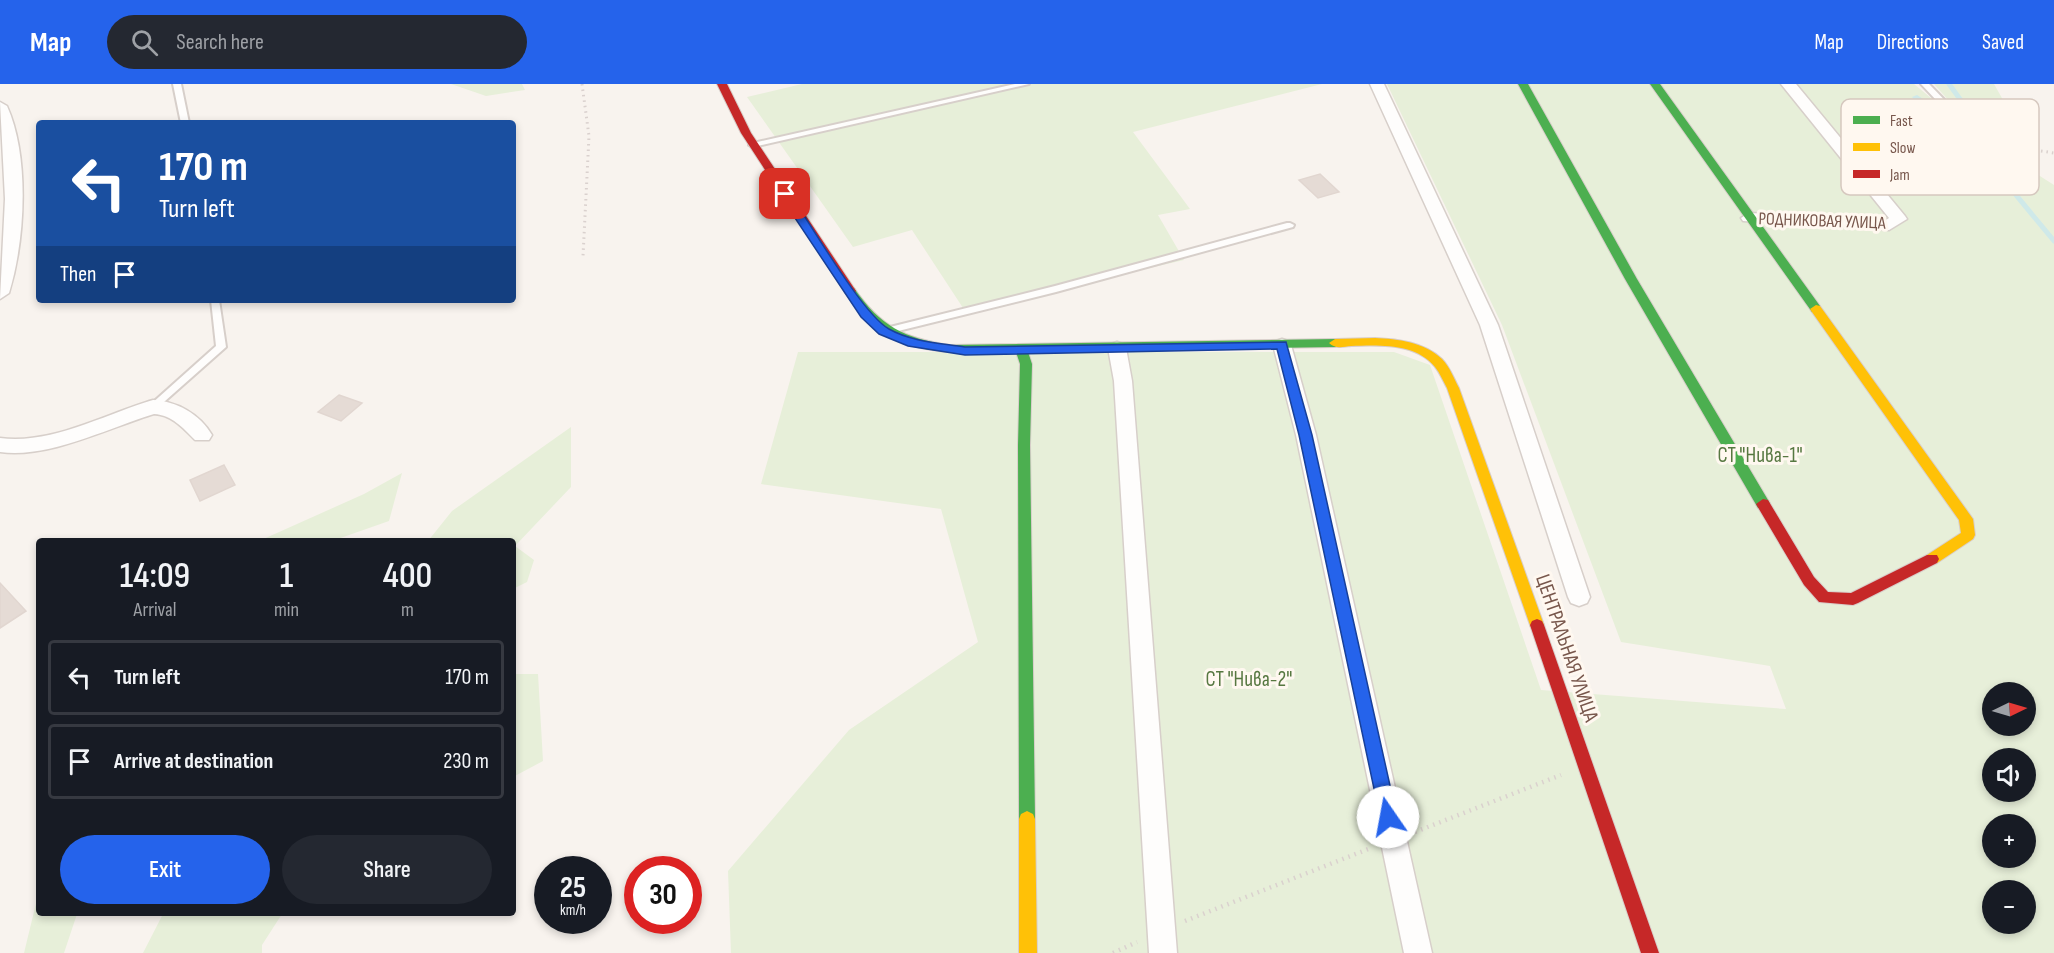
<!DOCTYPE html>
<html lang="en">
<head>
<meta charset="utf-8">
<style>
  :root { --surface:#171b24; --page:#242831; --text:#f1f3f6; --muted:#9ea1a6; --line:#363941; --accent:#2563eb }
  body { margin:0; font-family:"Sofia Sans Condensed",sans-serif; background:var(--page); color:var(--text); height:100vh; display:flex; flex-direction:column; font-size:22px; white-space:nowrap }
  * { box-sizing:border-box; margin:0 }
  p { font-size:20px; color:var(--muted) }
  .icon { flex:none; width:33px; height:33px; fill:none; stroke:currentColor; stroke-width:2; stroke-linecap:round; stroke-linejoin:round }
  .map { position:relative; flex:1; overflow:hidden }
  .side { position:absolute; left:36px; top:454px; width:480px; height:378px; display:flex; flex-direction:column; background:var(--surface); border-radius:6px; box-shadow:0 3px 9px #0003 }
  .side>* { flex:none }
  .hud { position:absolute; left:36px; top:36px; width:480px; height:183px; border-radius:6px; box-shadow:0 3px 9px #0003; background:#1a4fa0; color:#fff; overflow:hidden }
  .needle { width:39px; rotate:85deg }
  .buttons { position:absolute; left:1982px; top:598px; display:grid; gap:12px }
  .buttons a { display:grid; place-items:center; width:54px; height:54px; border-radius:50%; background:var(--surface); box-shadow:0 3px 9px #0003; font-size:30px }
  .speed { position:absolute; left:534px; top:772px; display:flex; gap:12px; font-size:30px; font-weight:700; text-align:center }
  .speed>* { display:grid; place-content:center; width:78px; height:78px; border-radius:50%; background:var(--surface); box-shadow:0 3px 9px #0003; line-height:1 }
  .speed small { font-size:15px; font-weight:400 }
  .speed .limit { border:9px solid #d22; background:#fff; color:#111 }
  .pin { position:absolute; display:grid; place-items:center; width:51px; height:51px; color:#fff; margin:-26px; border-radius:12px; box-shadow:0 3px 9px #0006 }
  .me { position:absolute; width:66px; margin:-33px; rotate:348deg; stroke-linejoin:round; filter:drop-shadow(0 0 4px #0008) }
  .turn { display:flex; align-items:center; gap:21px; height:126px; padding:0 24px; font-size:27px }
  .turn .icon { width:78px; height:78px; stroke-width:2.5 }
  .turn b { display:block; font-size:42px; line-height:51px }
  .then { display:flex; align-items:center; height:57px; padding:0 24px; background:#0003; gap:12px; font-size:22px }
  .eta { display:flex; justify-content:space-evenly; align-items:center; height:102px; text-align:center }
  .eta b { font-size:36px; font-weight:600; line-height:42px }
  .cta { display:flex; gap:12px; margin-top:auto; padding:12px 24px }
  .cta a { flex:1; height:69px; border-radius:36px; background:var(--accent); color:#fff; font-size:24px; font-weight:600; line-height:69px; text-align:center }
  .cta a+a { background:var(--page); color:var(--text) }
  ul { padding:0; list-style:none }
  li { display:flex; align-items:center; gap:18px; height:75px; margin:0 12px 9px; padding:0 12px; border:3px solid var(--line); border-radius:6px }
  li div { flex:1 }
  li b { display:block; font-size:22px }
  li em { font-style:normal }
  header { display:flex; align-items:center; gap:36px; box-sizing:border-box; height:84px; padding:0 30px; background:var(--accent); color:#fff }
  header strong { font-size:28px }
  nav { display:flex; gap:33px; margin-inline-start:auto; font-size:21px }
  .search { width:420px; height:54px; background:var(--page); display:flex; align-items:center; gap:15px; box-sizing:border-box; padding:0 21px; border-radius:33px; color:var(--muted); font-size:22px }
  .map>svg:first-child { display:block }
  .green { fill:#e7efd9; fill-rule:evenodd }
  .water { fill:#cfe9e9 }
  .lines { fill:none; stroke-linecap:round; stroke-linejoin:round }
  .stream { stroke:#cfe9e9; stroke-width:5 }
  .building { fill:#e5dbd5; stroke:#e1d6d0; stroke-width:1.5 }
  .lane-casing { stroke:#d7cfca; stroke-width:4 }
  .street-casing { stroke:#d7cfca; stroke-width:3 }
  .fast-casing { stroke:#d8ceca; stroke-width:2 }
  .slow-casing { stroke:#d8ceca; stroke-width:2 }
  .jam-casing { stroke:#d8ceca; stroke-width:2 }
  .path-far1 { stroke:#dad1ce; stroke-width:3; stroke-dasharray:1.5 4; stroke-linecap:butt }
  .path { stroke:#dad1ce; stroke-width:4.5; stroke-dasharray:1.5 5; stroke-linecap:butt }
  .lane { fill:#fefdfc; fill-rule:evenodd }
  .street { fill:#fefdfc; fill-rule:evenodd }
  .fast { fill:#4caf50; fill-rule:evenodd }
  .slow { fill:#ffc107; fill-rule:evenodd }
  .jam { fill:#c62828; fill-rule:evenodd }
  .route { fill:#2563eb; stroke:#184099; stroke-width:1.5 }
  .labels { text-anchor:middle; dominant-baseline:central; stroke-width:6; stroke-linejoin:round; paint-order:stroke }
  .far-street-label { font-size:18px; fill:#78574c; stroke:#fff8f0 }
  .park-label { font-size:21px; fill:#577841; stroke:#fff8f0 }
  .street-label { font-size:21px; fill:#78574c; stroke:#fff8f0 }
  .key { fill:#fff8f0; stroke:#d6c8bf; stroke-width:1.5 }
  .key-label { font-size:16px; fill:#78574c }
</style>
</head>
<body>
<header>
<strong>Map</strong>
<div class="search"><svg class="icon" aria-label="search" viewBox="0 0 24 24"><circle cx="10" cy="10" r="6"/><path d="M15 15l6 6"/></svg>Search here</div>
<nav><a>Map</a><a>Directions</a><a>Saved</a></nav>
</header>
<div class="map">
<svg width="2054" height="869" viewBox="0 0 2054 869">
  <rect width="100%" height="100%" fill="#f8f3ee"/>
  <path class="green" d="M451 0H522L525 6 486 12Z
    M802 0H1322L1133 48 1190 125 1158 131 1184 176 965 227 912 146 853 163 747 13Z
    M1387 0H1914L1976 51 2054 101V869H731L728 787 849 646 978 558 941 425 761 400 798 268H1394L1430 281 1541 606 1786 625 1770 582 1621 558 1502 241ZM1992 609H2025V642H1992ZM1992 675H2025V708H1992ZM1992 741H2025V774H1992ZM1992 807H2025V840H1992Z
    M1934 0H1994L2020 46 2000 61 1966 36Z
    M571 343V403L515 462 534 476 527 498 513 505V458L428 457 452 427Z
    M402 389 389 437 332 457H259L364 410Z
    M513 590H538L543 677 513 693Z
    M39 807V830H77L64 869H24Z
    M163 830H282L262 861V869H143Z"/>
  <path class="water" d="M1917 11 1947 31 1949 37C1933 37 1923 25 1912 13Z"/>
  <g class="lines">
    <path class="stream" d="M1949 0 1984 48 1979 55
      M1961 47 1979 55 1983 71 2054 157"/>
  </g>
  <path class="building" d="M1320 90 1339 108 1318 114 1299 96Z
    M339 311 362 319 341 337 318 328Z
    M224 381 235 401 200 417 190 396Z
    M0 499 26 527 0 544Z"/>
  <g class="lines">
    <defs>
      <path id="lane" d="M173 0H181L189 39H181Z
        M1015 0H1029L753 63 749 61 753 59Z
        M1921 0H1929L1960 32 1959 41 1954 44H1948L1947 42 1952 38 1953 34Z
        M1287 139H1290L1294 141 1293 143 1056 208 890 249 885 246 890 243 1055 202Z
        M211 216H219L226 263 156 325H150L148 323 150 321 216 262Z"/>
      <path id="street" d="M1370 0H1384L1498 241 1590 513 1587 519 1579 522 1571 519 1568 513 1480 241Z
        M1781 0H1796L1905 132 1907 135 1889 146 1743 137 1741 134 1749 129 1886 136 1889 134Z
        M0 18 7 22C30 73 25 157 9 209L0 215 5 115Z
        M1282 255 1288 257 1291 261 1316 351 1432 869H1404L1296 351 1273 261 1276 257Z
        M1117 258 1123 260 1126 264 1132 297 1177 869H1149L1114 297 1108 264 1111 260Z
        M153 316C176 317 200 330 212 351L209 356H195C183 344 172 331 154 330 108 344 48 375 0 368V354C51 361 105 330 153 316Z"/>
      <path id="fast" d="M1518 0H1528L1637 195 1768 416 1770 420 1768 424H1758L1625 195Z
        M1650 0H1660L1820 222V228H1812Z
        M850 203 854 204C881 243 904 254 950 261L1335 255 1341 259 1335 263 1028 268 1032 280 1030 361 1035 735 1033 740 1027 743 1021 740 1019 735 1018 361 1020 280 1016 268C942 269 890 276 844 207Z"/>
      <path id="slow" d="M1816 221 1820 222 1973 435 1975 451 1973 455 1937 479H1927L1925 475 1927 471 1961 449 1959 436 1812 228 1810 225Z
        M1375 254C1398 255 1424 258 1442 275 1450 283 1454 295 1459 304L1544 541 1542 545 1537 547 1532 545 1530 541 1447 304C1443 297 1440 289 1435 283 1416 259 1379 261 1351 262 1343 263 1335 265 1329 259L1335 255Z
        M1027 727 1033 730 1035 735 1037 869H1019V735L1021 730Z"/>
      <path id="jam" d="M717 0H727L751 49 856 207 854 210H846L741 49Z
        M1763 415 1768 416 1814 493 1828 508 1851 509 1927 471H1937L1939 475 1937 479 1858 519 1853 521 1819 518 1804 501 1756 420Z
        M1537 535 1542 537 1544 541 1659 869H1641L1530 541 1532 537Z"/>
    </defs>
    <use href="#lane" class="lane-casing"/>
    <use href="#street" class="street-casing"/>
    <use href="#fast" class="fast-casing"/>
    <use href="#slow" class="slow-casing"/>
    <use href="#jam" class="jam-casing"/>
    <path class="path-far1" d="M582 0 589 52 583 172
      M1968 43 2029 65 2054 69
      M1861 61 1939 50"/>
    <path class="path" d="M1415 748 1561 691
      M1185 837 1371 764
      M1113 869 1137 858"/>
    <use href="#lane" class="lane"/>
    <use href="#street" class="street"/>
    <use href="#fast" class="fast"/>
    <use href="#slow" class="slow"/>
    <use href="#jam" class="jam"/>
  </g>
  <path class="route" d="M785 106 788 107C809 137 862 230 889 245 912 258 940 259 965 263L1286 258 1312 351 1397 733 1394 739 1388 741 1382 739 1380 733 1299 351 1277 265 965 271 908 262 879 250 861 233 779 110Z"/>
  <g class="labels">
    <g class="far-street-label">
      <text transform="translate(1822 137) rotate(2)">РОДНИКОВАЯ УЛИЦА</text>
    </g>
    <g class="park-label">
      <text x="1760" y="371">СТ "Нива-1"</text>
      <text x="1249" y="595">СТ "Нива-2"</text>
    </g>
    <g class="street-label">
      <text transform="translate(1567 564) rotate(71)">ЦЕНТРАЛЬНАЯ УЛИЦА</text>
    </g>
  </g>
  <rect x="1841" y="15" width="198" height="96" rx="9" class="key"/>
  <rect x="1853" y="32" width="27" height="8" fill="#4caf50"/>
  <rect x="1853" y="59" width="27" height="8" fill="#ffc107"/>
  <rect x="1853" y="86" width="27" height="8" fill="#c62828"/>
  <g class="key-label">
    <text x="1890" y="42">Fast</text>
    <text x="1890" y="69">Slow</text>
    <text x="1890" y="96">Jam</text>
  </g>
</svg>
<div class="buttons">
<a><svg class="needle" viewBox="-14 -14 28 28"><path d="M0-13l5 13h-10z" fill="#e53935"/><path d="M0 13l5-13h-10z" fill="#9ea1a6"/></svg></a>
<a><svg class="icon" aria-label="sound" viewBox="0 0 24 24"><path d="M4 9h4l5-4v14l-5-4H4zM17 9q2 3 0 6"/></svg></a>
<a>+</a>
<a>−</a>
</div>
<div class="speed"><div>25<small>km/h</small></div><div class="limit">30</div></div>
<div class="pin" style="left:785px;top:110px;background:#d93025"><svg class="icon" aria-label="arrive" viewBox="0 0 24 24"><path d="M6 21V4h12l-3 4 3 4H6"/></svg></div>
<svg class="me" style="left:1388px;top:733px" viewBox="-20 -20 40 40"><circle r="19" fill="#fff"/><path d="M0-13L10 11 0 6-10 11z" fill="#2563eb"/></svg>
<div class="hud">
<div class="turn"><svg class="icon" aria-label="left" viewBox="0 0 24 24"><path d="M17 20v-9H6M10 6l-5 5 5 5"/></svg><div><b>170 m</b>Turn left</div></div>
<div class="then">Then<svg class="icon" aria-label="arrive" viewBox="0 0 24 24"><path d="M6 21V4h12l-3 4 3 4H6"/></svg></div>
</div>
<section class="side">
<div class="eta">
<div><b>14:09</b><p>Arrival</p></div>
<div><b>1</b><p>min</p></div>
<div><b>400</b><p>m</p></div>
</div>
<ul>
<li><svg class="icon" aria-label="left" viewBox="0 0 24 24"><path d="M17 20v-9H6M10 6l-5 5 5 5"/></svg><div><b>Turn left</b></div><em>170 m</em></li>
<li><svg class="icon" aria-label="arrive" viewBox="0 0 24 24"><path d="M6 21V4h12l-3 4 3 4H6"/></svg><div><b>Arrive at destination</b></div><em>230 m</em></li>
</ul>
<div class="cta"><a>Exit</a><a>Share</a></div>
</section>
</div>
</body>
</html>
